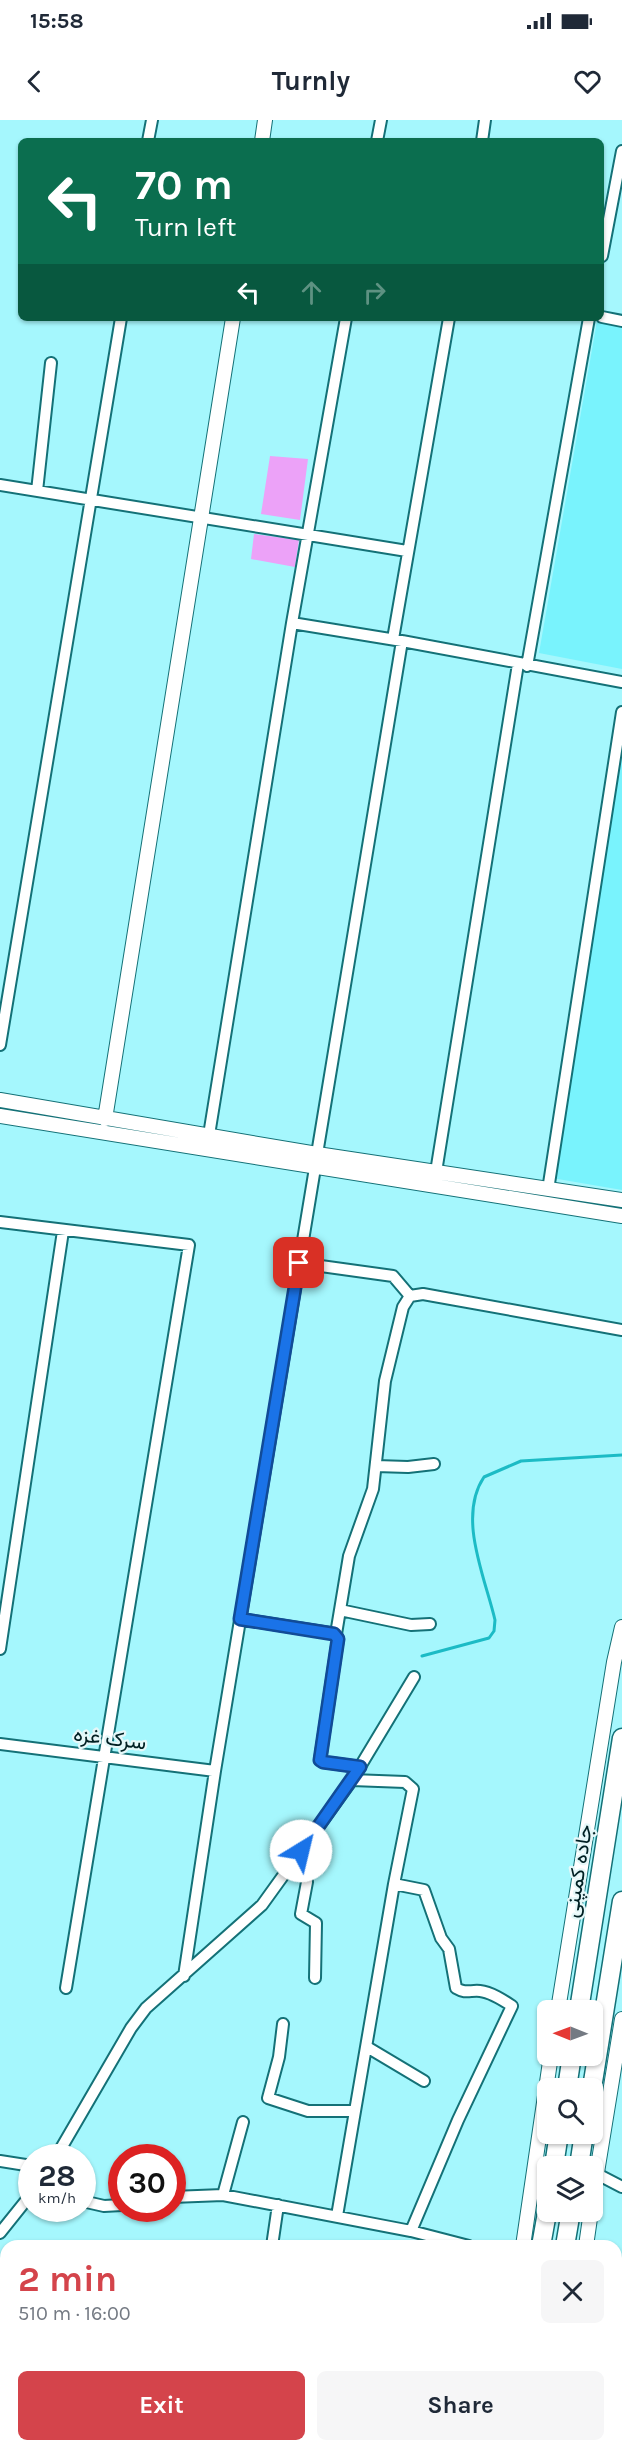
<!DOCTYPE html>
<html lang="en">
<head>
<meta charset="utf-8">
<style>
  :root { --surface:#fff; --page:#f6f6f7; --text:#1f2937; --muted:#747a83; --accent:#d4444b }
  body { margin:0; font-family:Karla,Vazirmatn,sans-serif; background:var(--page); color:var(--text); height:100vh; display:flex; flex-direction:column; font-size:22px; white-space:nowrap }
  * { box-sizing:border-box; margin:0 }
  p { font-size:20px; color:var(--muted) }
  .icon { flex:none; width:33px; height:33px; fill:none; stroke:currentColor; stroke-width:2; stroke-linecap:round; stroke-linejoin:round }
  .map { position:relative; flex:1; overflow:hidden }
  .side { position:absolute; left:0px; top:2120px; width:622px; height:212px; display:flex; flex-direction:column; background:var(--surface); border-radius:18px 18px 0 0; box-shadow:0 2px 4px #0004 }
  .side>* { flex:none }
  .hud { position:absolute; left:18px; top:18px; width:586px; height:183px; border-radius:9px; box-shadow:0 2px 4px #0004; background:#0b6e4f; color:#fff; overflow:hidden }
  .needle { width:39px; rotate:271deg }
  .controls { position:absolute; left:537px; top:1880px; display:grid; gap:12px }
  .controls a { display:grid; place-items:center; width:66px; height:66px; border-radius:9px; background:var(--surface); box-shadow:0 2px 4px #0004; font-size:30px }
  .speed { position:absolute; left:18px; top:2024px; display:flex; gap:12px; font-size:30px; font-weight:700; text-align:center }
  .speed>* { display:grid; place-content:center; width:78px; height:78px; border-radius:50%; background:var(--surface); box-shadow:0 2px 4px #0004; line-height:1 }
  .speed small { font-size:15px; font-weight:400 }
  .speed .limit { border:9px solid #d22; background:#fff; color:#111 }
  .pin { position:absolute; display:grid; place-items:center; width:51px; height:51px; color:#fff; margin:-26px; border-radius:12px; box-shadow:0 3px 9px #0006 }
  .me { position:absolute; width:66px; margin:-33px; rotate:36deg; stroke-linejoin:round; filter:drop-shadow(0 0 4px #0008) }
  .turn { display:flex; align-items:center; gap:21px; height:126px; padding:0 18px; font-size:27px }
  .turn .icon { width:78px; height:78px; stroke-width:2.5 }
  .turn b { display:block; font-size:42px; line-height:51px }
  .lanes { display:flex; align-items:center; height:57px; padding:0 18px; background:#0003; justify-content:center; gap:30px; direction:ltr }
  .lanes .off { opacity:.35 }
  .round { display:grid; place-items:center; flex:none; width:63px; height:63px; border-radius:9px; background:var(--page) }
  .headline { display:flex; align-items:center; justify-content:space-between; height:102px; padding:0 18px }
  h1 { font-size:36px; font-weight:700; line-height:45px; color:var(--accent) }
  .button { display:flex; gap:12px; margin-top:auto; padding:12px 18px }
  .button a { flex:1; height:69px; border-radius:9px; background:var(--accent); color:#fff; font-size:24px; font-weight:700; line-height:69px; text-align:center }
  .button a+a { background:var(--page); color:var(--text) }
  .status { display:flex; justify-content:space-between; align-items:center; height:42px; padding:0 30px; background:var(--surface); direction:ltr }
  .status svg { height:16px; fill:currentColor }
  header { display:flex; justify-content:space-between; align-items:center; height:78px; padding:0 18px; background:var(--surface); font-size:27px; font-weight:700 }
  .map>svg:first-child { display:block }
  .built { fill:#79f3fd }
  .green { fill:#eca2f8 }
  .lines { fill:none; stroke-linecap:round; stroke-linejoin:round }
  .stream { stroke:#1cbbc5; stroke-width:3 }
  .minor-casing { stroke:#147177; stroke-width:14 }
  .tertiary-casing { stroke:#147177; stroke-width:16 }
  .trunk-casing { stroke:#147177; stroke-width:21 }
  .minor { stroke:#fff; stroke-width:10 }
  .tertiary { stroke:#fff; stroke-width:14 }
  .trunk { stroke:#fff; stroke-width:18 }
  .route-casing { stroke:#114b97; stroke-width:15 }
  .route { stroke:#1a73e8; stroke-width:10 }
  .labels { text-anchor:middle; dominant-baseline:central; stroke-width:4.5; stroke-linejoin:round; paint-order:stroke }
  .street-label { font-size:21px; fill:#002023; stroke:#e5f8f9 }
</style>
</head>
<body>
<div class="status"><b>15:58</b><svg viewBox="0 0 49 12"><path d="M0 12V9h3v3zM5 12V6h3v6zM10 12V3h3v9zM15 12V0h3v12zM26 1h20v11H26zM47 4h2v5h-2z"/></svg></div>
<header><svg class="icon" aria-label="back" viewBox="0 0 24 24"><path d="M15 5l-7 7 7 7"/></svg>Turnly<svg class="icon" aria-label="heart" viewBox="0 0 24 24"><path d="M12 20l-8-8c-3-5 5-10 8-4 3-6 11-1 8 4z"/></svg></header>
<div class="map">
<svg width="622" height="2330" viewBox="0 0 622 2330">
  <rect width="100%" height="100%" fill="#a5f7fd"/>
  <path class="built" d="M597 201 622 206V549L539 533Z
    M622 620V1070L552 1058Z"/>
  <path class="green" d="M270 336 308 339 300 400 261 394Z
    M254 414 299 420 295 447 251 439Z"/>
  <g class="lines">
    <path class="stream" d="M422 1536 489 1518 494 1511 495 1500C485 1457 457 1397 484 1357L521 1341 622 1335"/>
    <defs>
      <path id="minor" d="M148 21 152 0
        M377 21 381 0
        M482 21 485 0
        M602 136 622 31
        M602 197 622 201
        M0 365 407 431
        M37 371 51 243
        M292 503 402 521 622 562
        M393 519 449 198
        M527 546 589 198
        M0 925 121 198
        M209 1015 292 503 346 198
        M317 1034 402 521
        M436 1052 518 544
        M548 1070 622 592
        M0 1102 189 1125 66 1868
        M299 1143 393 1156 410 1176
        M410 1176 423 1174 622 1210
        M376 1346 408 1347 434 1344
        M340 1490 411 1505 430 1504
        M240 1499 336 1514 338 1519 320 1640 323 1642 360 1647
        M336 1514 349 1436 373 1369 385 1261 403 1187 410 1176
        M0 1529 63 1111
        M0 1624 215 1651
        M301 1731 307 1762 301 1794 316 1803 315 1858
        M394 1764 424 1770 441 1818 449 1829 456 1868C466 1874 470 1870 480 1871 491 1872 503 1880 512 1886L458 2000 411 2111
        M184 1856 215 1651 315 1048
        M283 1904 279 1937 268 1978 308 1991H355
        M367 1927 424 1961
        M56 2037 131 1908 146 1888 262 1785 352 1660 414 1557
        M0 2041 32 2046
        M597 2054 622 2067
        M223 2075 243 2002
        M172 2077 223 2075 411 2111 469 2126
        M82 2081 104 2086 122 2085
        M337 2096 394 1764 413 1669 405 1662 352 1660
        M0 2113 32 2073
        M272 2126 278 2085
        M0 2269 6 2270
        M616 2316 622 2321
        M0 2319 6 2321
        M21 2325 39 2330
        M112 2325 122 2330
        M232 2325V2330
        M256 2325 257 2330
        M380 2325 400 2330
        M94 2330 96 2325
        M479 2330 486 2325"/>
      <path id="tertiary" d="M262 21 265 0
        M0 980 317 1034 622 1080
        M0 996 622 1096
        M105 999 233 198
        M558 1890 614 1542 622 1507
        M592 2083 622 1899
        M523 2126 551 1935
        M586 2126 591 2091
        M490 2330 491 2325
        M553 2330V2325"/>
      <path id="trunk" d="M579 1890 622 1618
        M567 1968 572 1935
        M592 1968 622 1781
        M554 2046 559 2013
        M579 2046 584 2013
        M541 2126 548 2087
        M565 2126 571 2091
        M509 2330 510 2325
        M533 2330 534 2325"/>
    </defs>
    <use href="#minor" class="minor-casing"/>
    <use href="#tertiary" class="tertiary-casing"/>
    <use href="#trunk" class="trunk-casing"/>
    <use href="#minor" class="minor"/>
    <use href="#tertiary" class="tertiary"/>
    <use href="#trunk" class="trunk"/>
  </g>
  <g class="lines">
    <defs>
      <path id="route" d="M299 1143 240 1499 334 1514 338 1519 320 1640 323 1642 360 1647 301 1731"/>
    </defs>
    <use href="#route" class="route-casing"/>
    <use href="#route" class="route"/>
  </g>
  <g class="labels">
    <g class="street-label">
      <text transform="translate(110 1618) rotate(7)">سرک غزه</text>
      <text transform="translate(578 1751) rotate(-81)">جاده کمپنی</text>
    </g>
  </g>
</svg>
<div class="controls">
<a><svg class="needle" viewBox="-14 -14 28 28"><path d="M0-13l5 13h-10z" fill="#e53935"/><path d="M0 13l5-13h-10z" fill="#747a83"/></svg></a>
<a><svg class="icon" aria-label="search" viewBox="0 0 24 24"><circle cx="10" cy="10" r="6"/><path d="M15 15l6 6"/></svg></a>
<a><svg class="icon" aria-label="layers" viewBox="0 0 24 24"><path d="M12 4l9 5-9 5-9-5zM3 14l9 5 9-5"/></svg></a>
</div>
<div class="speed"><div>28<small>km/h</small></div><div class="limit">30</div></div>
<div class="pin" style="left:299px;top:1143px;background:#d93025"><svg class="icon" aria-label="arrive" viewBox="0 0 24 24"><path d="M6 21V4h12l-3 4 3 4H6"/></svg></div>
<svg class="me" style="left:301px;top:1731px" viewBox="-20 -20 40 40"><circle r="19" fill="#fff"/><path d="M0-13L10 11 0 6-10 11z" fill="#1a73e8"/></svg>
<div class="hud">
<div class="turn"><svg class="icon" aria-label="left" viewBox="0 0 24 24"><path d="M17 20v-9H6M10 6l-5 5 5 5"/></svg><div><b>70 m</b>Turn left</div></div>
<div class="lanes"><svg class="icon" aria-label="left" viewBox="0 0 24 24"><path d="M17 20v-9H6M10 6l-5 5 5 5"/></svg><svg class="icon off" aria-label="ahead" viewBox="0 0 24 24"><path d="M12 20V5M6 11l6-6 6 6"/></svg><svg class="icon off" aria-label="right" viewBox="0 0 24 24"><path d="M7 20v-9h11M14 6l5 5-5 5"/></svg></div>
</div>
<section class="side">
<div class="headline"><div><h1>2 min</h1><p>510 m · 16:00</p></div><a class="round"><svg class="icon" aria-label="close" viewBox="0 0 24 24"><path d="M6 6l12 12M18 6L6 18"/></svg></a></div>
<div class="button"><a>Exit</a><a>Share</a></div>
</section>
</div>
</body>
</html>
